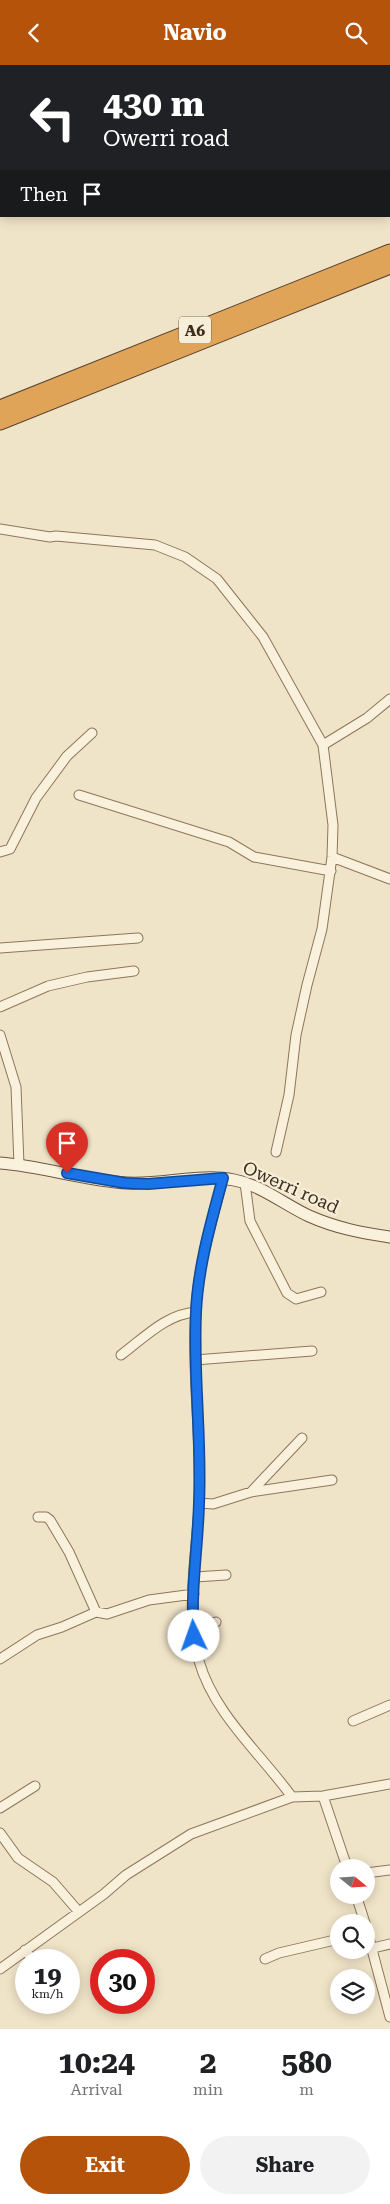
<!DOCTYPE html>
<html lang="en">
<head>
<meta charset="utf-8">
<style>
  :root { --surface:#fff; --page:#f2f2f2; --text:#202124; --muted:#757577; --accent:#b45309 }
  body { margin:0; font-family:"Roboto Serif",serif; background:var(--page); color:var(--text); height:100vh; display:flex; flex-direction:column; font-size:19px; white-space:nowrap }
  * { box-sizing:border-box; margin:0 }
  p { font-size:16px; color:var(--muted) }
  .icon { flex:none; width:28px; height:28px; fill:none; stroke:currentColor; stroke-width:2; stroke-linecap:round; stroke-linejoin:round }
  .map { position:relative; height:1964px; overflow:hidden }
  .panel { display:flex; flex-direction:column; background:var(--surface); flex:1 }
  .panel>* { flex:none }
  .top-card { position:absolute; left:0px; top:0px; width:390px; height:152px; box-shadow:0 2px 12px #0003; background:#202124; color:#fff; overflow:hidden }
  .needle { width:32px; rotate:108deg }
  .fabs { position:absolute; left:330px; top:1794px; display:grid; gap:10px }
  .fabs a { display:grid; place-items:center; width:45px; height:45px; border-radius:50%; background:var(--surface); box-shadow:0 2px 12px #0003; font-size:25px }
  .speed { position:absolute; left:15px; top:1884px; display:flex; gap:10px; font-size:25px; font-weight:700; text-align:center }
  .speed>* { display:grid; place-content:center; width:65px; height:65px; border-radius:50%; background:var(--surface); box-shadow:0 2px 12px #0003; line-height:1 }
  .speed small { font-size:12px; font-weight:400 }
  .speed .limit { border:8px solid #d22; background:#fff; color:#111 }
  .pin { position:absolute; display:grid; place-items:center; width:42px; height:42px; color:#fff; margin:-51px -21px; border-radius:50% 50% 50% 0; rotate:-45deg; box-shadow:0 0 5px #0007 }
  .pin .icon { rotate:45deg }
  .me { position:absolute; width:55px; margin:-28px; rotate:357deg; stroke-linejoin:round; filter:drop-shadow(0 0 4px #0008) }
  .turn { display:flex; align-items:center; gap:18px; height:105px; padding:0 20px; font-size:22px }
  .turn .icon { width:65px; height:65px; stroke-width:2.5 }
  .turn b { display:block; font-size:35px; line-height:42px }
  .then { display:flex; align-items:center; height:48px; padding:0 20px; background:#0003; gap:10px; font-size:19px }
  .eta { display:flex; justify-content:space-evenly; align-items:center; height:85px; text-align:center }
  .eta b { font-size:30px; font-weight:700; line-height:35px }
  .action { display:flex; gap:10px; margin-top:auto; padding:10px 20px }
  .action a { flex:1; height:58px; border-radius:30px; background:var(--accent); color:#fff; font-size:20px; font-weight:700; line-height:58px; text-align:center }
  .action a+a { background:var(--page); color:var(--text) }
  header { display:flex; justify-content:space-between; align-items:center; height:65px; padding:0 20px; background:var(--accent); color:#fff; font-size:22px; font-weight:700 }
  .map>svg:first-child { display:block }
  .lines { fill:none; stroke-linecap:round; stroke-linejoin:round }
  .street-casing { stroke:#8d765c; stroke-width:11 }
  .secondary-casing { stroke:#6f573f; stroke-width:13 }
  .highway-casing { stroke:#5b4430; stroke-width:17 }
  .street { stroke:#faf1dc; stroke-width:9 }
  .secondary { stroke:#faf1dc; stroke-width:11 }
  .highway { stroke:#e0a458; stroke-width:15 }
  .route-casing { stroke:#114b97; stroke-width:12 }
  .route { stroke:#1a73e8; stroke-width:9 }
  .labels { text-anchor:middle; dominant-baseline:central; stroke-width:4.5; stroke-linejoin:round; paint-order:stroke }
  .shield { fill:#f7eed8; stroke:#756857; stroke-width:1 }
  .shield-label { font-size:16px; font-weight:bold; fill:#3d2e20 }
  .street-label { font-size:18px; fill:#3d2e20; stroke:#f7eed8 }
</style>
</head>
<body>
<header><svg class="icon" aria-label="back" viewBox="0 0 24 24"><path d="M15 5l-7 7 7 7"/></svg>Navio<svg class="icon" aria-label="search" viewBox="0 0 24 24"><circle cx="10" cy="10" r="6"/><path d="M15 15l6 6"/></svg></header>
<div class="map">
<svg width="390" height="1964" viewBox="0 0 390 1964">
  <rect width="100%" height="100%" fill="#f0e4c8"/>
  <g class="lines">
    <defs>
      <path id="street" d="M322 0 323 1
        M389 107 390 109
        M0 464 50 472 56 471 155 480 185 492 217 514 263 572 323 680 333 760 332 792 322 864 307 920 296 970 289 1030 276 1087
        M323 680 367 653 390 634
        M79 730 229 777 254 792 331 806
        M0 787 10 784 36 733 67 691 92 668
        M332 792 390 814
        M0 883 138 873
        M0 942 48 921 87 912 134 906
        M0 970 16 1022 19 1100
        M223 1113C213 1152 201 1191 197 1231 190 1300 202 1369 199 1438 197 1489 185 1545 199 1596 214 1649 261 1689 292 1732
        M245 1118 250 1156 287 1228 296 1234 321 1227
        M121 1290C144 1273 166 1249 196 1247
        M195 1295 312 1286
        M251 1427 302 1373
        M199 1438 213 1439 251 1427 332 1415
        M38 1452H46L50 1455 69 1487 96 1547 107 1549 149 1535 194 1529
        M195 1512 226 1510
        M194 1563 216 1557
        M0 1594 37 1570 62 1562 96 1547
        M353 1656 390 1640
        M323 1731 347 1802
        M0 1743 35 1721
        M0 1768 18 1793 53 1817 79 1847
        M366 1808 390 1805
        M356 1830 365 1858
        M366 1862 390 1952
        M373 1883 390 1879
        M25 1885 33 1895
        M265 1894 279 1888 339 1874
        M0 1904 104 1829 126 1810 191 1769 292 1732 323 1731 390 1719"/>
      <path id="secondary" d="M0 1098C43 1101 85 1116 128 1118 163 1120 200 1108 234 1115 261 1120 285 1140 309 1151 336 1163 362 1168 390 1172"/>
      <path id="highway" d="M0 343 390 187
        M0 357 390 201"/>
    </defs>
    <use href="#street" class="street-casing"/>
    <use href="#secondary" class="secondary-casing"/>
    <use href="#highway" class="highway-casing"/>
    <use href="#street" class="street"/>
    <use href="#secondary" class="secondary"/>
    <use href="#highway" class="highway"/>
  </g>
  <g class="lines">
    <defs>
      <path id="route" d="M67 1108 125 1118 148 1119 223 1113C211 1157 198 1202 196 1247 193 1311 202 1374 199 1438 198 1482 190 1527 194 1571"/>
    </defs>
    <use href="#route" class="route-casing"/>
    <use href="#route" class="route"/>
  </g>
  <g class="labels">
    <rect class="shield" x="179" y="251.5" width="32" height="27" rx="4"/>
    <g class="shield-label">
      <text x="195" y="265">A6</text>
    </g>
    <g class="street-label">
      <text transform="translate(291 1122) rotate(24)">Owerri road</text>
    </g>
  </g>
</svg>
<div class="fabs">
<a><svg class="needle" viewBox="-14 -14 28 28"><path d="M0-13l5 13h-10z" fill="#e53935"/><path d="M0 13l5-13h-10z" fill="#757577"/></svg></a>
<a><svg class="icon" aria-label="search" viewBox="0 0 24 24"><circle cx="10" cy="10" r="6"/><path d="M15 15l6 6"/></svg></a>
<a><svg class="icon" aria-label="layers" viewBox="0 0 24 24"><path d="M12 4l9 5-9 5-9-5zM3 14l9 5 9-5"/></svg></a>
</div>
<div class="speed"><div>19<small>km/h</small></div><div class="limit">30</div></div>
<div class="pin" style="left:67px;top:1108px;background:#d93025"><svg class="icon" aria-label="arrive" viewBox="0 0 24 24"><path d="M6 21V4h12l-3 4 3 4H6"/></svg></div>
<svg class="me" style="left:194px;top:1571px" viewBox="-20 -20 40 40"><circle r="19" fill="#fff"/><path d="M0-13L10 11 0 6-10 11z" fill="#1a73e8"/></svg>
<div class="top-card">
<div class="turn"><svg class="icon" aria-label="left" viewBox="0 0 24 24"><path d="M17 20v-9H6M10 6l-5 5 5 5"/></svg><div><b>430 m</b>Owerri road</div></div>
<div class="then">Then<svg class="icon" aria-label="arrive" viewBox="0 0 24 24"><path d="M6 21V4h12l-3 4 3 4H6"/></svg></div>
</div>
</div>
<section class="panel">
<div class="eta">
<div><b>10:24</b><p>Arrival</p></div>
<div><b>2</b><p>min</p></div>
<div><b>580</b><p>m</p></div>
</div>
<div class="action"><a>Exit</a><a>Share</a></div>
</section>
</body>
</html>
